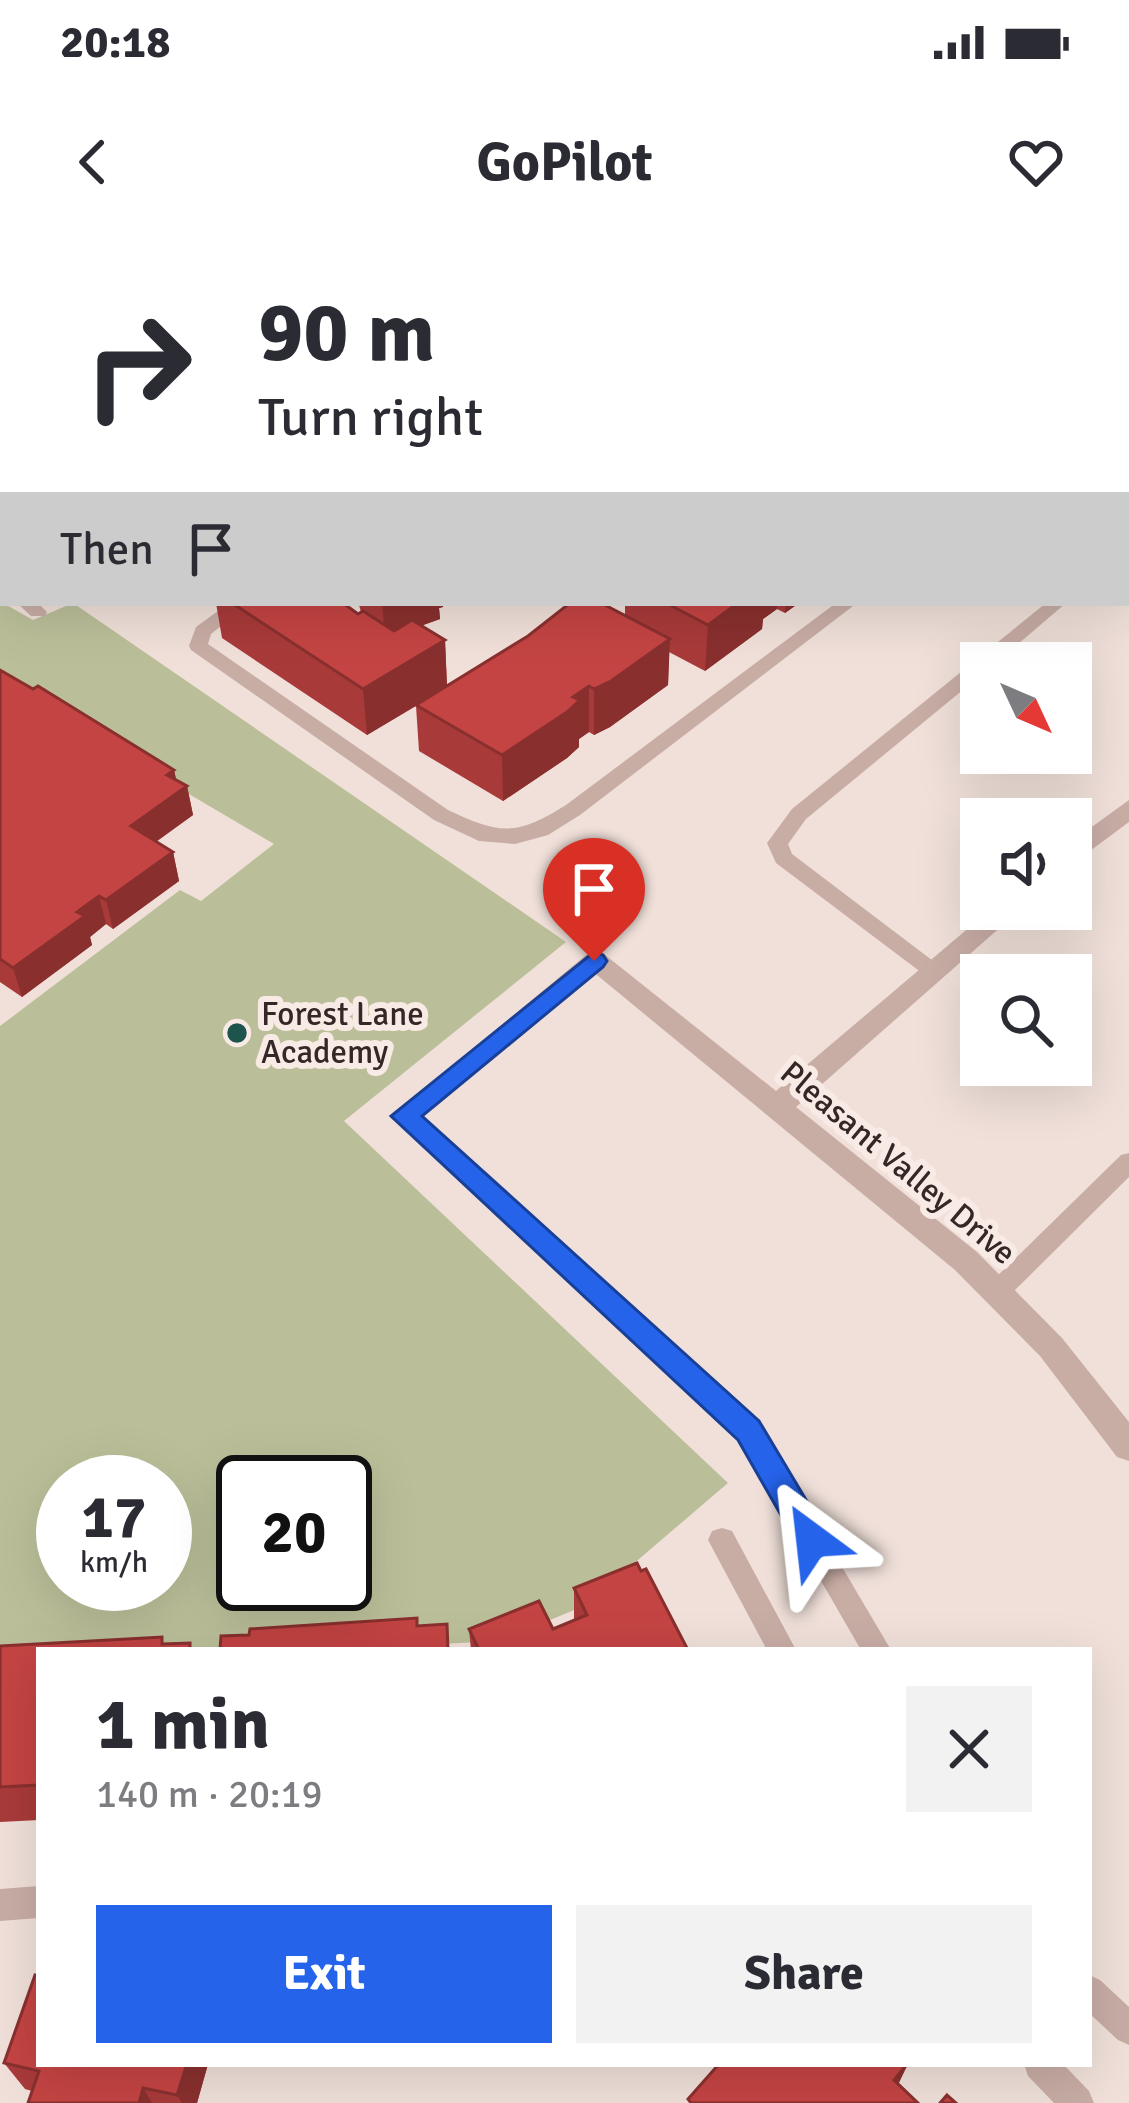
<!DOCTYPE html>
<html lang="en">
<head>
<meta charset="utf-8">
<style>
  :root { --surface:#fff; --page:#f2f2f3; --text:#2b2b33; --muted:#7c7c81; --accent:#2563eb }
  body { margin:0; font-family:Signika,sans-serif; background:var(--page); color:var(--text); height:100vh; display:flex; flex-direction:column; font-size:45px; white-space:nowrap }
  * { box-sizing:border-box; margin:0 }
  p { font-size:39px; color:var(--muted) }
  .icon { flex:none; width:66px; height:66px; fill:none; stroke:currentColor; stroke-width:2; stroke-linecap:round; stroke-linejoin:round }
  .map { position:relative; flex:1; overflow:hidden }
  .sheet { position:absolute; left:36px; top:1407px; width:1056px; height:420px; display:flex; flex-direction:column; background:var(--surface); border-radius:0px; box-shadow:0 12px 48px #0002 }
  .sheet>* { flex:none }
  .guide { position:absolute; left:0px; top:0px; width:1131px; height:366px; box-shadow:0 12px 48px #0002; background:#fff; color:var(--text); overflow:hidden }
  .needle { width:78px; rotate:134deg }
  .fabs { position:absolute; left:960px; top:402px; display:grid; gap:24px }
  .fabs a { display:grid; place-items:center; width:132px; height:132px; border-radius:0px; background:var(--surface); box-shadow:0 12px 48px #0002; font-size:60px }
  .speed { position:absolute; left:36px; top:1215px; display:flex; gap:24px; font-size:60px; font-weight:700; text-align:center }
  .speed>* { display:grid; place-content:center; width:156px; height:156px; border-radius:50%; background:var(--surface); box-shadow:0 12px 48px #0002; line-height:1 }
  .speed small { font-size:30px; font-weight:400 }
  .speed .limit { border:6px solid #111; border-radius:18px; background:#fff; color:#111 }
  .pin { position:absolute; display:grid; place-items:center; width:102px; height:102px; color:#fff; margin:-123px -51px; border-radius:50% 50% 50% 0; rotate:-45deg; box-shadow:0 0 12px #0007 }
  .pin .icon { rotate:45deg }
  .me { position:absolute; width:132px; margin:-66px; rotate:330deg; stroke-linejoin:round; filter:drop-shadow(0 0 9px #0008) }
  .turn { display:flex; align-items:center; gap:42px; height:252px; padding:0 60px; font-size:54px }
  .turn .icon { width:156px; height:156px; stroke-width:2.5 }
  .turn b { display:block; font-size:84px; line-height:102px }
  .then { display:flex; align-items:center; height:114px; padding:0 60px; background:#0003; gap:24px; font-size:45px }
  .round { display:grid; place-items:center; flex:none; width:126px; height:126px; border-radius:0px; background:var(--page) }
  .headline { display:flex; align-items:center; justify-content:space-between; height:204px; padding:0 60px }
  h1 { font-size:72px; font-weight:700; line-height:90px }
  .primary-button { display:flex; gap:24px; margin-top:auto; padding:24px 60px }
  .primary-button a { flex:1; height:138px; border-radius:0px; background:var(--accent); color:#fff; font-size:48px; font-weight:700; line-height:138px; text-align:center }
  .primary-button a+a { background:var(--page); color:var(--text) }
  .status { display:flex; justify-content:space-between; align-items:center; height:84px; padding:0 60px; background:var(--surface); direction:ltr }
  .status svg { height:33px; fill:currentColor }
  header { display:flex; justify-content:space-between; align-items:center; height:156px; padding:0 60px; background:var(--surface); font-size:54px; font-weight:700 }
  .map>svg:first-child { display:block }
  .green { fill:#bbbf99; fill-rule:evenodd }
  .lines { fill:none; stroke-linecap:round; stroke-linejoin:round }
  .lane { fill:#c8ada5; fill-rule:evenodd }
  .street { fill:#c8ada5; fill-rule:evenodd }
  .wall { fill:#a93a3a }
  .shaded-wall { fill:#89302f }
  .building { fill:#c44443; stroke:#89302f; stroke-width:3 }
  .route { fill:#2563eb; stroke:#184099; stroke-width:3 }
  .poi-dot { fill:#1d544b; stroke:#f8ebe5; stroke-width:4.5 }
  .labels { text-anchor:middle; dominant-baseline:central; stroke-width:12; stroke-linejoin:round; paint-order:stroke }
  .poi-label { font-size:33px; fill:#342726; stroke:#f8ebe5; text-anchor:start }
  .street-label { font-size:33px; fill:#342726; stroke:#f8ebe5 }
</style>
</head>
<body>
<div class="status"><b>20:18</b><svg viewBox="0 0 49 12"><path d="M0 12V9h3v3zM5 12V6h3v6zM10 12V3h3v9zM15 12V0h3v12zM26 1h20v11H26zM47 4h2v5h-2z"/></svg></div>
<header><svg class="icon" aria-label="back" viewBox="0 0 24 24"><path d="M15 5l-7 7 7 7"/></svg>GoPilot<svg class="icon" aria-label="heart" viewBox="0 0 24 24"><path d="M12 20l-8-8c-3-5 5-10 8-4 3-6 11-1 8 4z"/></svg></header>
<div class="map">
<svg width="1129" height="1863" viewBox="0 0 1129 1863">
  <rect width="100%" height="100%" fill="#f0e0d9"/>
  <path class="green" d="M0 356 3 363 33 380 73 363 566 702 344 881 728 1243 584 1366 499 1401 323 1410H39L0 1426V786L180 650 201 661 274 604 0 443ZM63 1242H165V1344H63ZM243 1242H345V1344H243Z"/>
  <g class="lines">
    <path class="lane" d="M1129 151V162H1128V151Z
      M0 274H3V286H0Z
      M1129 298V309H1128V298Z
      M0 339H3V351H0Z
      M17 363H38L47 372 45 376H31Z
      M229 363H250L211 394 208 404 448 570C501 595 516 596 566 565L836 363H857L580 575 548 595 515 604 479 601 434 580 191 410 189 406 196 387Z
      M1046 363H1066L996 423H981V435L806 579 788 604 792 614 945 730 934 738 926 736 776 623 767 603 792 569Z
      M594 713 605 721 602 727 420 876 757 1183 891 1410H861L739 1199 392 876 586 715Z
      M1129 913V937L1006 1059 997 1062 988 1059 984 1052 988 1045 1121 915Z
      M722 1288 732 1291 796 1410H767L708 1300 712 1291Z
      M39 1646V1678L0 1681V1649Z
      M1089 1735 1100 1740 1129 1767V1805L1118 1800 1089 1773Z
      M1024 1824H1063L1089 1851 1094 1863H1054L1028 1836Z"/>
    <path class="street" d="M1129 560V582L1071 625V602Z
      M991 669H1021L796 867 977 1012 1062 1098 1129 1182V1221L1117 1217 1040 1116 955 1030 580 721 594 711 604 714 776 851Z"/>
  </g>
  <path class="wall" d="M259 0H375L377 3H261Z
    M517 0H618L622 3H517Z
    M731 0H1069L1068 3H730Z
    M0 98 3 100V217L0 215Z
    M216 363H343L358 374 361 372 359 365 355 366 352 363H443V367L439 368 440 379 421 386 445 400 447 446 625 375V363H799L785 373 777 369 763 379 762 389 705 431 669 412 668 445 610 487 594 495 589 492 579 499V507L567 518 503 561 419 511 416 466 367 495 222 398Z
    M0 430 174 530 176 540 187 546 193 575 156 602 173 612 179 641 113 689 106 684 90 697 92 705 22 757 0 742Z
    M574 1348 688 1410H471L469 1389H553L574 1380Z
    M0 1406 39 1410V1580L0 1582Z
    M4 1823 208 1824 197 1863H28L32 1851 25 1849Z"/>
  <path class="shaded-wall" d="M93 0H128L129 3H91Z
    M3 43V91L0 93V44Z
    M382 363H443V367L439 368 440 379 385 398Z
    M738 363H777V369L763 379 762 389 705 431 708 385Z
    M786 363H799L785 373Z
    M670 399 668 445 610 487 594 495V449Z
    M445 400 447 447 367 495 363 449Z
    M589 446V492L579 499V507L567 518 503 561 502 515Z
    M174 530 179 552 187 546 193 575 137 615 131 586 167 535Z
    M173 612 179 641 113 689 106 660Z
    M99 656 106 684 90 697 92 705 22 757 13 728 77 672Z
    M187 1824H208L197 1863H182L177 1855Z
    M907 1824H908L897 1847 894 1840Z
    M143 1848 152 1863H139Z"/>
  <path class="building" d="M0 0H93L90 1 94 3H3V43L0 44Z
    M292 0H375L377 3H295Z
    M536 0H618L622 3H540Z
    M796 0H874L876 3H798Z
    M979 0H1065L1060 3H984Z
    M1113 0H1129L1128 75V3H1107Z
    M0 98 3 100V178L0 176Z
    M232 363H343L358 374 363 371 394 391 412 380 445 400 363 449Z
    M570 363H601L670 399 611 441 594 449 589 446 573 457 580 460 567 472 502 515 416 465 528 396Z
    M666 363H738L708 385Z
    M0 430 33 449 38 446 174 530 167 535 187 546 131 586 173 612 106 660 99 656 77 672 85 676 13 728 0 719Z
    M637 1323 641 1331 646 1329 688 1410H479L469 1389 539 1361 553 1389 587 1375 574 1348Z
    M417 1378V1386L447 1384 448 1410H220L221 1396 249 1395 250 1389Z
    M162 1397V1404L190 1403V1410H39V1545L0 1547V1406Z
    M35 1735 39 1736V1824H187L177 1855 143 1848 139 1863H28L39 1831 4 1823Z
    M719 1824H907L894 1840 918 1863H691L688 1859Z
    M947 1855 956 1863H940Z"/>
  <path class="route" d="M594 712 603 715 607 721 603 727 422 876 759 1181 824 1290 828 1300 824 1310 812 1314 801 1310 738 1200 391 876Z"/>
  <circle class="poi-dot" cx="237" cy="793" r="12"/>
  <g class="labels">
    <g class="poi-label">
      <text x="261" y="774">Forest Lane<tspan x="261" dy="38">Academy</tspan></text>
    </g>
    <g class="street-label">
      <text transform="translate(898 923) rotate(40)">Pleasant Valley Drive</text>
    </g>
  </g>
</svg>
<div class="fabs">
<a><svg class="needle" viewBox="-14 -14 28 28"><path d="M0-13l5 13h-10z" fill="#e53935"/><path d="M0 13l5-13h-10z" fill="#7c7c81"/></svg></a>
<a><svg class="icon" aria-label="sound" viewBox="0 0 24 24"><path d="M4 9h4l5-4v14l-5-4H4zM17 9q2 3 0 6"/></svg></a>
<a><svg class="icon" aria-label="search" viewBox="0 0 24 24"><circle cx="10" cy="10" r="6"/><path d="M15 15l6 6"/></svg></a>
</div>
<div class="speed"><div>17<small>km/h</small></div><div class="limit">20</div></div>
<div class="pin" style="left:594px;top:721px;background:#d93025"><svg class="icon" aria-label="arrive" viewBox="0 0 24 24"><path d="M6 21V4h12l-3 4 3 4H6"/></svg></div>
<svg class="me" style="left:812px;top:1300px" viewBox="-20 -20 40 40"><path d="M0-17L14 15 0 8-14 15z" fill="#2563eb" stroke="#fff" stroke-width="4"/></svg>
<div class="guide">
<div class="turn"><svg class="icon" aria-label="right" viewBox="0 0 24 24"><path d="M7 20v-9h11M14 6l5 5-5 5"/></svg><div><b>90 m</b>Turn right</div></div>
<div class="then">Then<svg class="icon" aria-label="arrive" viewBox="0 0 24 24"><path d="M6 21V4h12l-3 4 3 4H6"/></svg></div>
</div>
<section class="sheet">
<div class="headline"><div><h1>1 min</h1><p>140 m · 20:19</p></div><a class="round"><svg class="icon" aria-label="close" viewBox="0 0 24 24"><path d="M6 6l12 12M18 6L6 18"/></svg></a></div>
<div class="primary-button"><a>Exit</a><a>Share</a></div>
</section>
</div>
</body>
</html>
